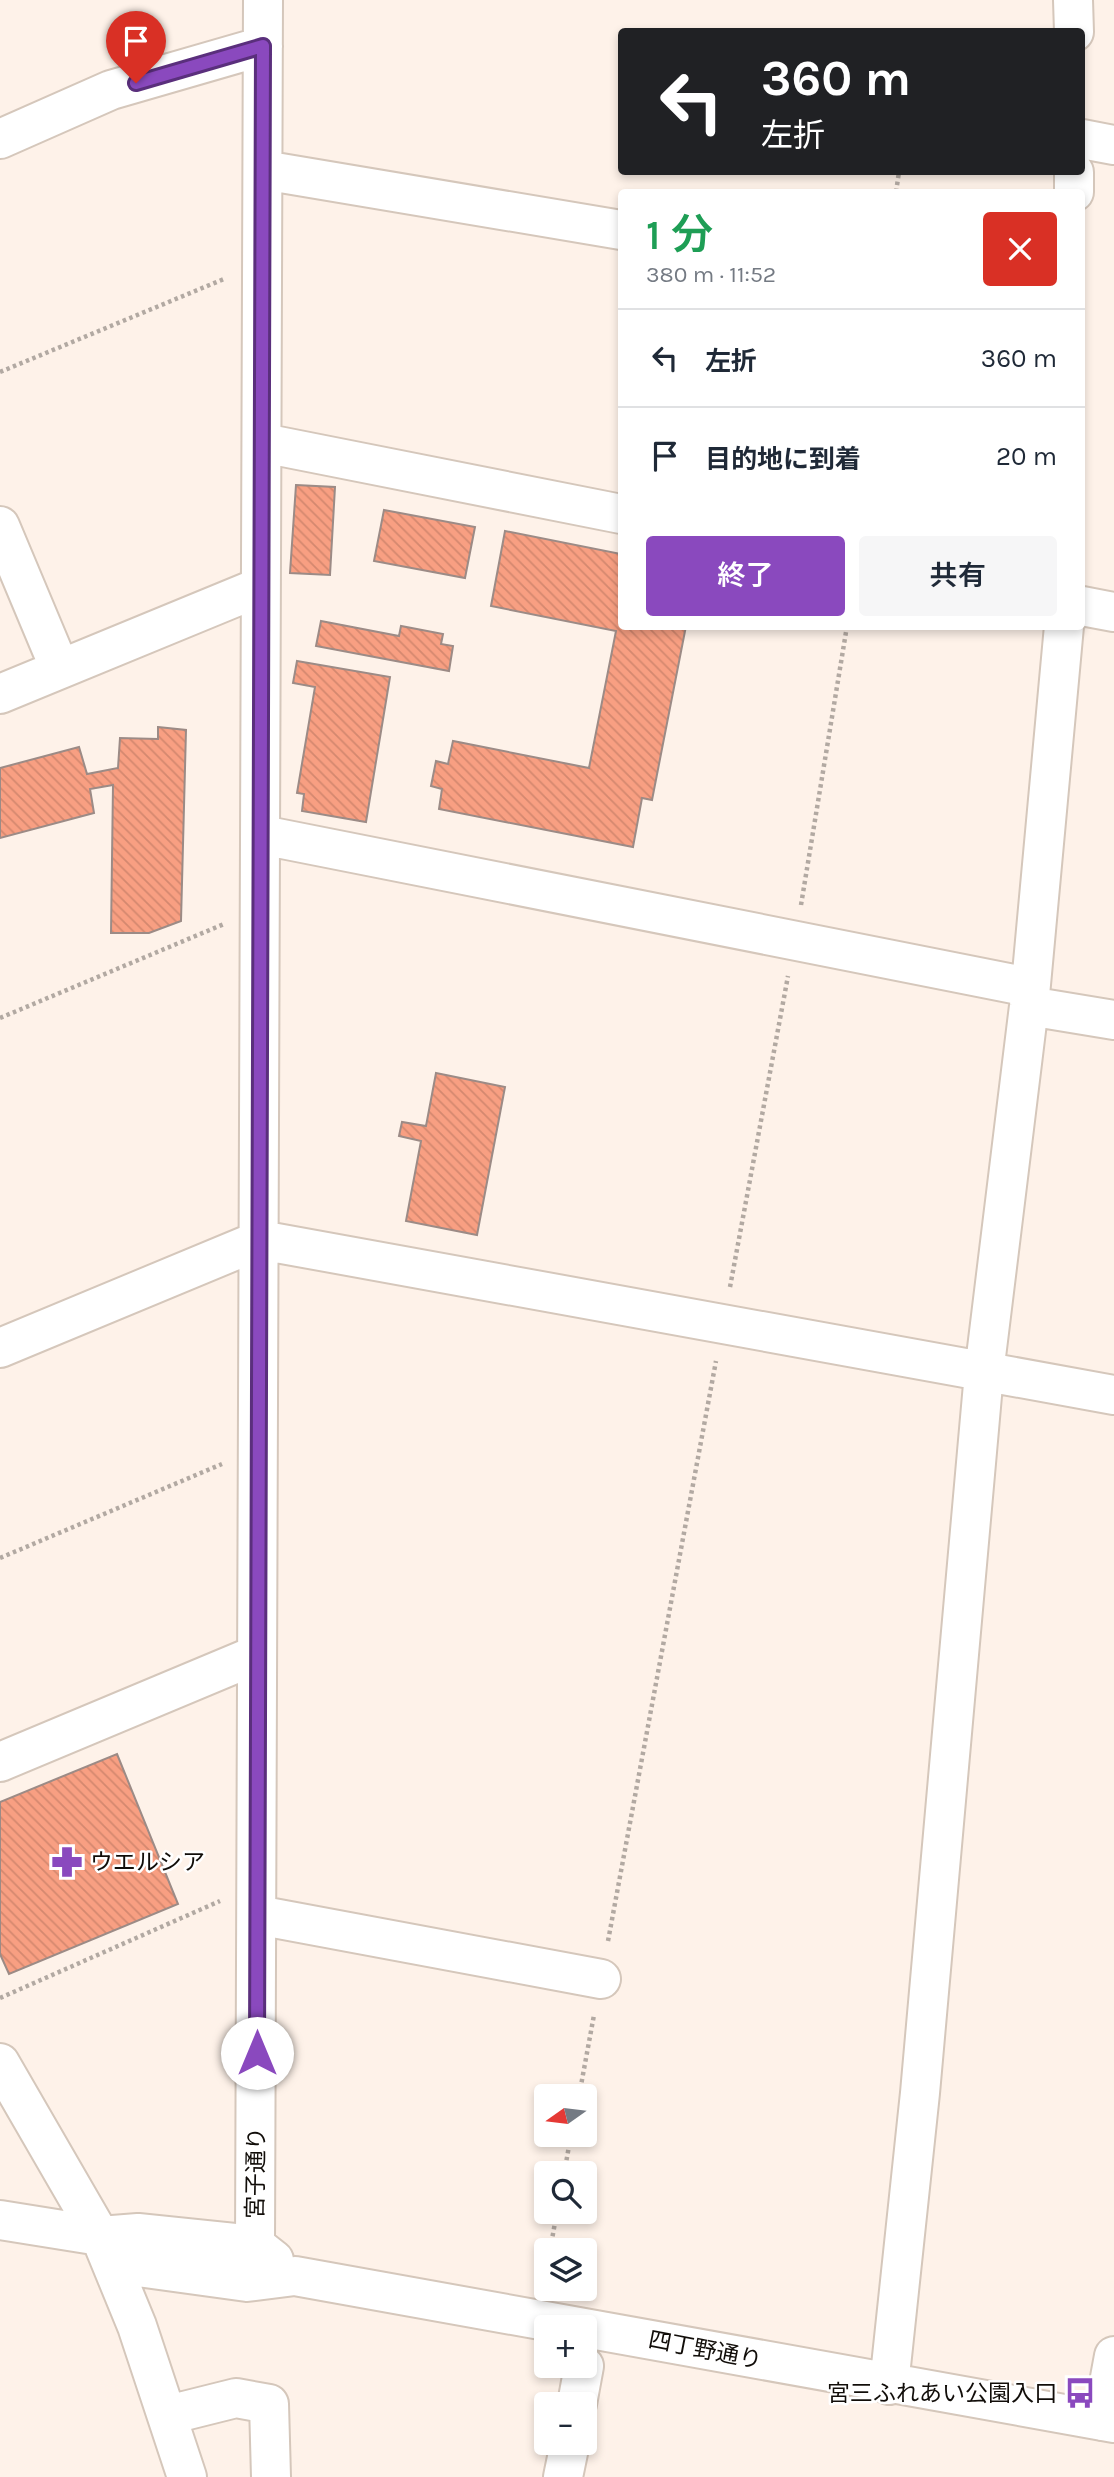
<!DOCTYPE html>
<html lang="ja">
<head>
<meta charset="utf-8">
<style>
  :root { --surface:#fff; --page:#f6f6f7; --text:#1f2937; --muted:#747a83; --line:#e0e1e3; --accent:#8a49be }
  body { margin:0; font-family:Karla,"Noto Sans JP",sans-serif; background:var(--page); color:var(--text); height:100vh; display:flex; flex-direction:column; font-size:26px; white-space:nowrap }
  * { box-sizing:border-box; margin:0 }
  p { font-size:23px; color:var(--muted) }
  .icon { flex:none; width:38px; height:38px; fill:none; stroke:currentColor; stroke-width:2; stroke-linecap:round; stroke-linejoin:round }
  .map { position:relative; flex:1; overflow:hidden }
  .side { position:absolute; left:618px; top:189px; width:467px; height:441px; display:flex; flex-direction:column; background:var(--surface); border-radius:7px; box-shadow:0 4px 10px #0003 }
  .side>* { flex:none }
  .banner { position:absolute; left:618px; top:28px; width:467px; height:147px; border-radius:7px; box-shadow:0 4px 10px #0003; background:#202124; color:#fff; overflow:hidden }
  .needle { width:46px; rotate:256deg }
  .tools { position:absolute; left:534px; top:2084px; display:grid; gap:14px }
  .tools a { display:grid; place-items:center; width:63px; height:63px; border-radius:7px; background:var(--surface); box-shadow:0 4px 10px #0003; font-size:35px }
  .pin { position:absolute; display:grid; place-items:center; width:60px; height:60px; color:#fff; margin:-72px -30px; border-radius:50% 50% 50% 0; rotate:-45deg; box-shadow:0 0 7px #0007 }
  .pin .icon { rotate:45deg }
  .me { position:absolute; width:77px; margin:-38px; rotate:0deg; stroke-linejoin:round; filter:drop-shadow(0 0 5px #0008) }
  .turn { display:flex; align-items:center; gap:24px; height:147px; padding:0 28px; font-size:32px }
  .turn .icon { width:91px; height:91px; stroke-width:2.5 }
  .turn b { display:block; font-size:49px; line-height:60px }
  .round { display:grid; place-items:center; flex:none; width:74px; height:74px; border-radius:7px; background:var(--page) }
  .overview { display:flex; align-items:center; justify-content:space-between; height:119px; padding:0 28px }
  h1 { font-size:42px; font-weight:600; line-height:52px; color:#1e9e55 }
  .button { display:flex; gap:14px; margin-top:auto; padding:14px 28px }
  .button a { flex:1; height:80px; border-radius:7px; background:var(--accent); color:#fff; font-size:28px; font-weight:600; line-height:80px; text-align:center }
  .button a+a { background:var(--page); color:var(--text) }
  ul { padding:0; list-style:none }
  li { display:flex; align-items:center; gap:21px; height:98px; padding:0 28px; border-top:2px solid var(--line) }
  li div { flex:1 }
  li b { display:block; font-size:26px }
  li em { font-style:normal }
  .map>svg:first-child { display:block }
  .building { fill:url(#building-back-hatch); stroke:#9c8b86; stroke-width:2 }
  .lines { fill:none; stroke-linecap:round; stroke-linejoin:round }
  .minor-casing { stroke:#d5c7bb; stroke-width:42 }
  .path { stroke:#b2a9a2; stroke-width:4.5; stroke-dasharray:3.5 3.5; stroke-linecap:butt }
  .minor { stroke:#fff; stroke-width:38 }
  .route-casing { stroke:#5a2f7c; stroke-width:18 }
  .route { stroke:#8a49be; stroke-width:12 }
  .labels { text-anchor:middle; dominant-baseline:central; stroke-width:5; stroke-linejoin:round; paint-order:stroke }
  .poi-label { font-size:23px; fill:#110d09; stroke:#fff; text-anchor:start }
  .street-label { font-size:23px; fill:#110d09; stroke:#fff }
</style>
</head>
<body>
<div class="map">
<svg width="1114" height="2477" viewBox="0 0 1114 2477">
  <defs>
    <pattern id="building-back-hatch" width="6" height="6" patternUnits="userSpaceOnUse" patternTransform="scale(1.75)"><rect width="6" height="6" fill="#f89f82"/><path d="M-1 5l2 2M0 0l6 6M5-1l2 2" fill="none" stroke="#d4886f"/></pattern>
  </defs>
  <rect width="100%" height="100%" fill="#fef2e9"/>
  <path class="building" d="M296 485 335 487 330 575 290 573Z
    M384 510 475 527 465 578 374 561Z
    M505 531 621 554V626H686L652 800 642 798 633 847 439 809 442 789 431 786 436 761 448 764 453 741 589 768 616 631 491 606Z
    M321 621 399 636 401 626 443 634 441 644 453 646 449 671 316 646Z
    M297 661 390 677 366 822 302 811 304 794 297 793 315 687 293 683Z
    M158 727 186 730 181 921 149 933H111L113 785 90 789 94 813 0 838V768L79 747 87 774 118 768 120 738 158 739Z
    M436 1073 505 1087 477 1235 406 1221 421 1141 399 1136 402 1122 426 1126Z
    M117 1754 178 1904 9 1974 0 1954V1802Z"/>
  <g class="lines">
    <defs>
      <path id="minor" d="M1073 0 1074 32
        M0 139 111 90 263 46
        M1082 139 1114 145
        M263 170 621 230
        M1074 172V192
        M263 443 621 514
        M0 526 60 669
        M1082 606 1114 612
        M0 694 260 587
        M262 835 1029 987
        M1029 1006 1114 1020
        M0 1348 260 1240 1114 1395
        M0 1762 256 1655
        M257 1915 601 1979
        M0 2063 100 2236 137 2326 187 2477
        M0 2220 100 2236 138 2233 255 2245 274 2260
        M100 2236 145 2268 247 2282 295 2276 1114 2423
        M255 2245 263 0
        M889 2385 920 2093 984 1373 1029 1006 1064 626
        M577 2404 584 2366
        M168 2415 236 2398 269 2404 271 2477
        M1102 2421 1114 2356
        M563 2477 570 2443"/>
    </defs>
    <use href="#minor" class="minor-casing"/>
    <path class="path" d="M896 192 899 172
      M0 372 224 279
      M801 905 847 626
      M0 1018 224 924
      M730 1287 788 976
      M0 1558 222 1464
      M608 1941 716 1361
      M0 1998 220 1901
      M579 2096 594 2015
      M564 2174 571 2135
      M550 2250 557 2212
      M544 2282 546 2272"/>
    <use href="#minor" class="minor"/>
  </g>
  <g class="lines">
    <defs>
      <path id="route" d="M136 83 263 46 257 2053"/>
    </defs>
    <use href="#route" class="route-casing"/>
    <use href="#route" class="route"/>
  </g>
  <defs>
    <symbol id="pharmacy-bare" viewBox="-9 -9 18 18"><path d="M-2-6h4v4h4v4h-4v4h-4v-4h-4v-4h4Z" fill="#8a49be" stroke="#fff" stroke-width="2.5" paint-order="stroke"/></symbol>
    <symbol id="bus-bare" viewBox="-9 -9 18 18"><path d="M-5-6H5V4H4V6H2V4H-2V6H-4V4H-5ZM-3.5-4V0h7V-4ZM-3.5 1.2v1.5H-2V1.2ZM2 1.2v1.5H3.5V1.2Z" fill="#8a49be" stroke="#fff" stroke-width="2.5" paint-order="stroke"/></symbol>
  </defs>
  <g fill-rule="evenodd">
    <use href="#pharmacy-bare" x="45" y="1840" width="44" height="44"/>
    <use href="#bus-bare" x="1058" y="2371" width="44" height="44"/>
  </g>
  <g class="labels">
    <g class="poi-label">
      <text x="90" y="1862">ウエルシア</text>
      <text x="1057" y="2393" text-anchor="end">宮三ふれあい公園入口</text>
    </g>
    <g class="street-label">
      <text transform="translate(256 2173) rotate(-89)">宮子通り</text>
      <text transform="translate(705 2350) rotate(11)">四丁野通り</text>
    </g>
  </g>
</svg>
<div class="tools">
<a><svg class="needle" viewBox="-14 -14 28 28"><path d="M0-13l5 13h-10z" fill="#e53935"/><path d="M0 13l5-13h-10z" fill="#747a83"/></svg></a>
<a><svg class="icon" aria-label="search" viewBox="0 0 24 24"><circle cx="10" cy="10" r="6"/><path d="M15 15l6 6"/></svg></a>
<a><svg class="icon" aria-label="layers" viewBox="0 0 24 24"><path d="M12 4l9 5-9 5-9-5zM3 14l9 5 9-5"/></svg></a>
<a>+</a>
<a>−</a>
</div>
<div class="pin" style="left:136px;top:83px;background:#d93025"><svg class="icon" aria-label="arrive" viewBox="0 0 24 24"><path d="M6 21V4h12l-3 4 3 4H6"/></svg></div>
<svg class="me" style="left:257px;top:2053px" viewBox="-20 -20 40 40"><circle r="19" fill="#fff"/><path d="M0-13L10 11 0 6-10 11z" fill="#8a49be"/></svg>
<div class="banner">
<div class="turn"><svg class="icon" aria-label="left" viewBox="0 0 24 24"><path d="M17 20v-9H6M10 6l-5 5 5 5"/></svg><div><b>360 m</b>左折</div></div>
</div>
<section class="side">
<div class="overview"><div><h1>1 分</h1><p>380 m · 11:52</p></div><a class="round" style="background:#d93025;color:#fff"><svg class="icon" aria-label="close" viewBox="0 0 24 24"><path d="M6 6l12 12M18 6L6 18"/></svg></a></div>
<ul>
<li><svg class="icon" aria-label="left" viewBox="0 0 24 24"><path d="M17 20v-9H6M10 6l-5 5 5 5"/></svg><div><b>左折</b></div><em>360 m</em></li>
<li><svg class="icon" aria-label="arrive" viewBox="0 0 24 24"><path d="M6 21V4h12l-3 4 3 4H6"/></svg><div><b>目的地に到着</b></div><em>20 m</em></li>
</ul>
<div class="button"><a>終了</a><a>共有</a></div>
</section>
</div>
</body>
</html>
